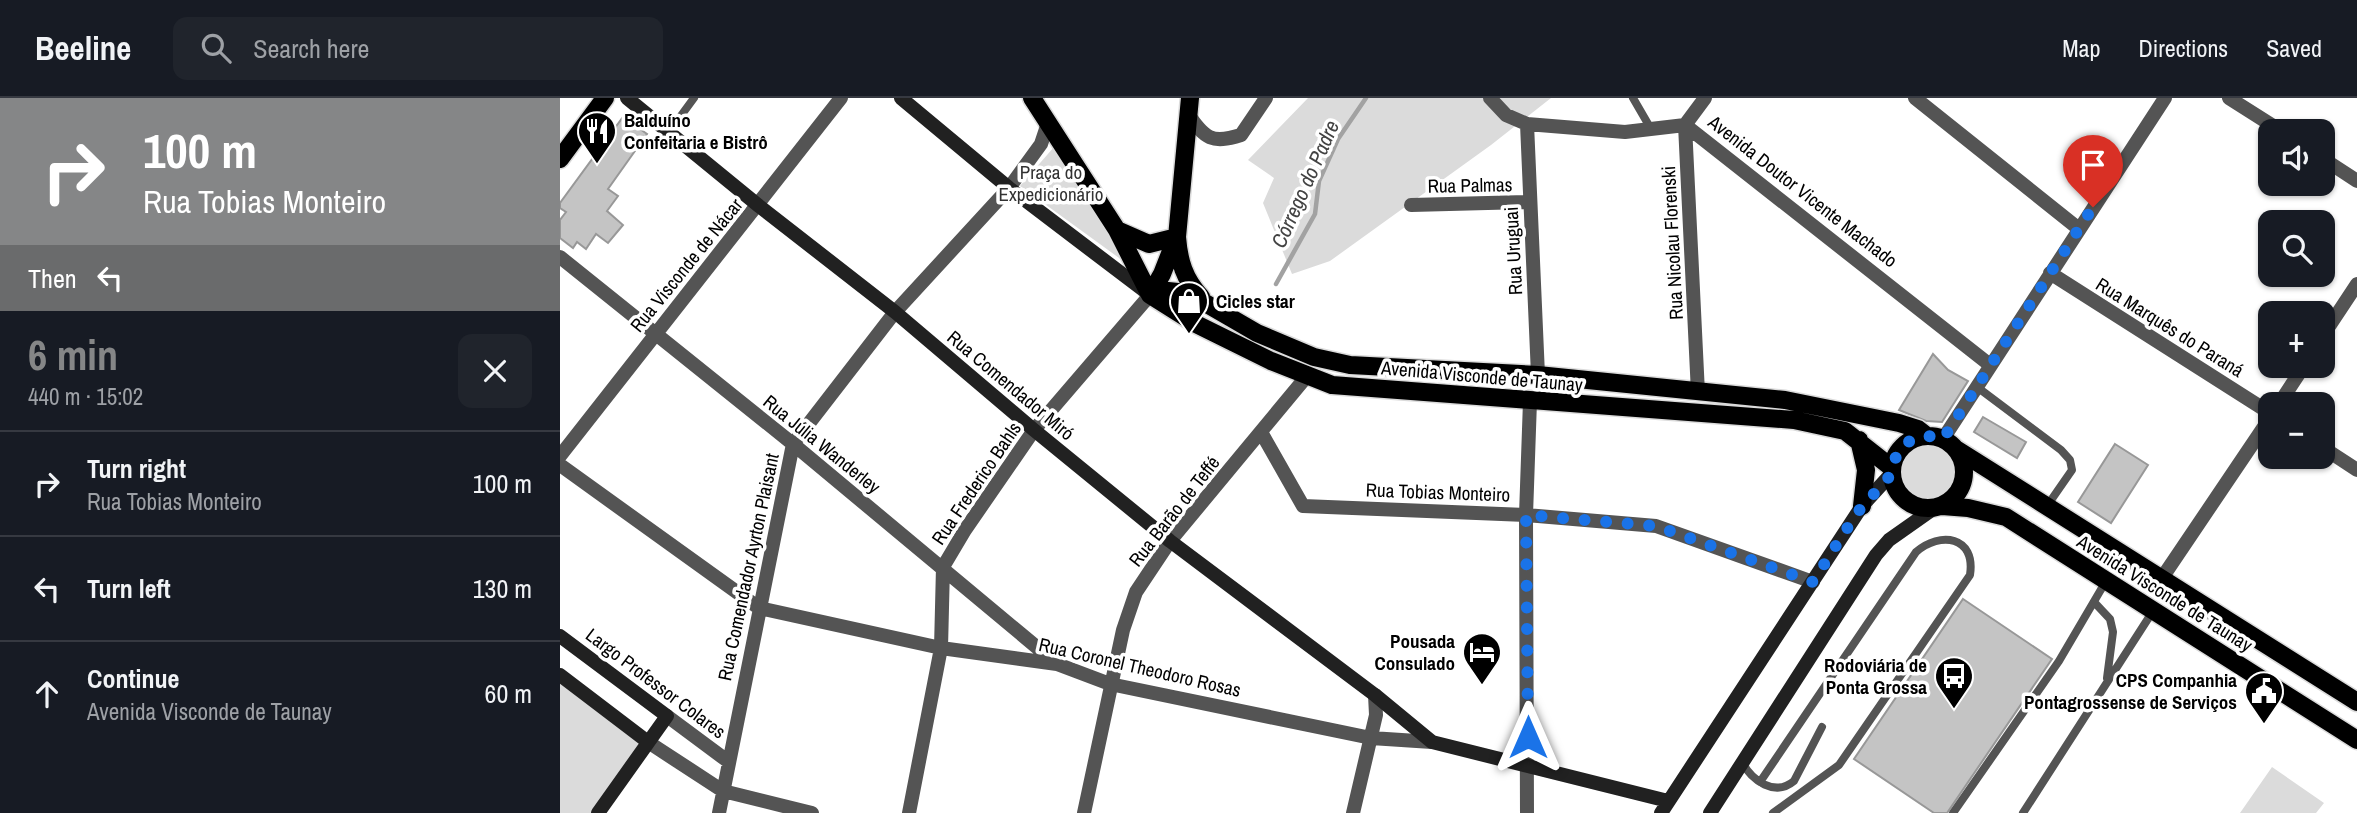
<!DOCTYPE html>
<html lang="en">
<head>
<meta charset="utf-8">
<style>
  :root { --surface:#171b24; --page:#20242c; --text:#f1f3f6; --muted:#9ea1a6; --line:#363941; --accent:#858687 }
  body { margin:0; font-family:"Archivo Narrow",sans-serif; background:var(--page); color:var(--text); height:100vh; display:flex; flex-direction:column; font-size:26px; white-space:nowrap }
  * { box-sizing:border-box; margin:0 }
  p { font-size:23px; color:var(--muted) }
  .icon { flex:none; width:38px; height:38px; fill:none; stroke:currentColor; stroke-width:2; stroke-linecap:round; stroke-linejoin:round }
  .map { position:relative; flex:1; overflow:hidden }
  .side { display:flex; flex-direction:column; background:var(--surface); width:560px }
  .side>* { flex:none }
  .top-card { background:#858687; color:#fff; overflow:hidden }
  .buttons { position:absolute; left:1698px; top:21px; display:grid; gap:14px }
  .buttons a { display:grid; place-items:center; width:77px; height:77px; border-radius:14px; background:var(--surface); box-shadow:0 2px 5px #0004; font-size:35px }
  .pin { position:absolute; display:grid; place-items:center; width:60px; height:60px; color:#fff; margin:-72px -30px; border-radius:50% 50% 50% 0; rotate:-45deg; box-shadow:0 0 7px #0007 }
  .pin .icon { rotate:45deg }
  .me { position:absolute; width:77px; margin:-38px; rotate:0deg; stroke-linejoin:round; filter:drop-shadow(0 0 5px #0008) }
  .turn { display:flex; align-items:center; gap:24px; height:147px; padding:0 28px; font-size:32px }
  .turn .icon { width:91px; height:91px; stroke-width:2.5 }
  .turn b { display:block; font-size:49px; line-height:60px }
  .then { display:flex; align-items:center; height:66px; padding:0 28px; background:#0003; gap:14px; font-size:26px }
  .round { display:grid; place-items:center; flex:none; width:74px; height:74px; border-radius:14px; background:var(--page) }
  .head { display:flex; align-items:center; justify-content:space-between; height:119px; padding:0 28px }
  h1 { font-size:42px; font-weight:700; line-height:52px; color:var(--accent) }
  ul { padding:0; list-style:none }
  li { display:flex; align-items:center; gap:21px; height:105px; padding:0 28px; border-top:2px solid var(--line) }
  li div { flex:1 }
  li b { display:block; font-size:26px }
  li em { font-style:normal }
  header { display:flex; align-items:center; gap:42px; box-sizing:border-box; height:98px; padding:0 35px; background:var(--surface); border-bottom:2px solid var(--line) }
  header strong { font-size:33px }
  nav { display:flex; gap:38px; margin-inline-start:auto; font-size:24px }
  .search { width:490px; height:63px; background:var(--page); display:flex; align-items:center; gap:18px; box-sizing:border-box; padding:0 24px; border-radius:14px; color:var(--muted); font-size:26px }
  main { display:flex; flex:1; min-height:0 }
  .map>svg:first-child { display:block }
  .green { fill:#dbdbdb }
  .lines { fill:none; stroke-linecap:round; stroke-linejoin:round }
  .stream { stroke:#a2a2a2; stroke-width:4.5 }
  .building { fill:#c4c4c4; stroke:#989898; stroke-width:2 }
  .primary-casing { stroke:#dbdbdb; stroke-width:21 }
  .service { stroke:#545454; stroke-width:8 }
  .minor { stroke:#545454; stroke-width:14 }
  .secondary { stroke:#212121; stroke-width:14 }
  .primary { stroke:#000; stroke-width:18 }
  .route { stroke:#1a73e8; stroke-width:12; stroke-dasharray:0 21.6 }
  .labels { text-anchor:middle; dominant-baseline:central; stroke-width:7; stroke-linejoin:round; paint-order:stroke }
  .poi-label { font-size:19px; font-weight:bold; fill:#000; stroke:#fff; text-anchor:end }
  .park-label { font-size:19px; fill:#323232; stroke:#fff }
  .street-label { font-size:19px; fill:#000; stroke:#fff }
  .water-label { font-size:21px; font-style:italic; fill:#434343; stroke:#fff }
</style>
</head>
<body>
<header>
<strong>Beeline</strong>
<div class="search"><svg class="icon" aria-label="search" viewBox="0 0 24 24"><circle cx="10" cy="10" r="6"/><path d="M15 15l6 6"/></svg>Search here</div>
<nav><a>Map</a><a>Directions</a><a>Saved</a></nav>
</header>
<main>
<section class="side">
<div class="top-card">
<div class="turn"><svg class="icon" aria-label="right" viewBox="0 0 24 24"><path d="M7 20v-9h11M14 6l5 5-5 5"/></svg><div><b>100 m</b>Rua Tobias Monteiro</div></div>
<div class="then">Then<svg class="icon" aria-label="left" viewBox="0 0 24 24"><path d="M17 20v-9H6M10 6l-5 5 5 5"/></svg></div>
</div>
<div class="head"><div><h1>6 min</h1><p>440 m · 15:02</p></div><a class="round"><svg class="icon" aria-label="close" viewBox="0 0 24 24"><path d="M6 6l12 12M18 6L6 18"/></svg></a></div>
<ul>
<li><svg class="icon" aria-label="right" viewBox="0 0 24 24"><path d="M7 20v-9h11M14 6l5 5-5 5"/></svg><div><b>Turn right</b><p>Rua Tobias Monteiro</p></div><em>100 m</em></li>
<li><svg class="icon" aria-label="left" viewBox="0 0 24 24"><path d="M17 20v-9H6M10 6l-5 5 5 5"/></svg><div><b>Turn left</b></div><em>130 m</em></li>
<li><svg class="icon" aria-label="ahead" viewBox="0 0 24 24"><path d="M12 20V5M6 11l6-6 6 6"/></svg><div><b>Continue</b><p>Avenida Visconde de Taunay</p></div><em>60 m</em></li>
</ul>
</section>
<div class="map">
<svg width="1797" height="715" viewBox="0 0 1797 715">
  <rect width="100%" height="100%" fill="#fff"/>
  <path class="green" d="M748 0H991L931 47 770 163 732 176 703 105 714 80 688 62Z
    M494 49 541 120 566 165 460 88Z
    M1339 374a29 29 0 1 1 58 0a29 29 0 1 1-58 0Z
    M0 570 88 638 34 715H0Z
    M1712 669 1764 705 1756 715H1680Z"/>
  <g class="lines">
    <path class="stream" d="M716 186 755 116 759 83 778 41 806 0"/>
  </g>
  <path class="building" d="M63 19 87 36 48 91 58 98 47 113 63 127 48 145 36 136 26 151 17 144 13 150 0 140V122L6 114 0 110V105Z
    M1373 256 1388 272 1408 283 1382 324 1366 323 1339 312Z
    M1423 319 1466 344 1457 360 1414 334Z
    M1555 346 1588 367 1551 425 1518 404Z
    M1403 501 1492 561 1387 715H1374L1294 661Z"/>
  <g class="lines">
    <defs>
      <path id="primary" d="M472 0 557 132 590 197 636 226 711 263 772 287 1234 322 1285 333 1332 370
        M630 0 617 139C619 163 624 181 641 199
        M0 61 45 0
        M557 132 589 146 617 139
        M590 197 608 193 628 195 697 235 754 259 790 267 978 277 1225 302 1339 325 1358 331 1367 338
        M590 197 602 176 615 143
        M1332 374a36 36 0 1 1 72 0a36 36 0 1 1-72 0Z
        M1299 342 1306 372 1302 408
        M1396 351 1797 604
        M1382 408 1408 410 1446 419 1797 642"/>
    </defs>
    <use href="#primary" class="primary-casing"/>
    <path class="service" d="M1073 0 1091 31
      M109 34 134 0
      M1417 289 1501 352 1510 362 1512 372 1487 408
      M1534 504 1550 521 1553 534 1547 580
      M1182 664C1192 683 1215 699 1234 683L1262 629
      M1200 684 1356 454C1380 433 1416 438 1410 477L1279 667 1213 715
      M1393 715 1499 563 1546 483
      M1463 715 1593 513"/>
    <path class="minor" d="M930 0 946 17 967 26 1065 34 1125 27 1430 267
      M1355 0 1519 131
      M1669 0 1721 33
      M628 16C645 41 652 46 681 37L706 0
      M967 26 978 277
      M1762 60 1797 83
      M851 107 970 104
      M0 159 233 346 497 566
      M1490 175 1710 315
      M1762 239 1797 186
      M1138 295 1125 27 1145 0
      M1719 306 1744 268
      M701 334 743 408 966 417 1096 428 1253 484
      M1383 341 1605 0
      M1762 349 1797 372
      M0 358 281 0
      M0 367 199 510 381 550 497 566 550 586 811 640 872 644
      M1602 480 1710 320
      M107 618 169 664
      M88 644 163 693 252 715
      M159 715 233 346 335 214 449 90 481 46 488 25
      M349 715 381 550 383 469 405 432 474 332 590 197
      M524 715 563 532 576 494 610 443 747 278
      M793 715 816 617 815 597
      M967 715 966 417 970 303"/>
    <path class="secondary" d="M67 0 199 108 335 214 474 332 610 443 815 597 872 644 1108 703
      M341 0 449 90 586 194
      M0 538 107 618 38 715
      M0 577 88 644
      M1101 715 1302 408 1332 375
      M1150 715 1316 457 1329 442 1373 411"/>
    <use href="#primary" class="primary"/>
  </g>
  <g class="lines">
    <path class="route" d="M968 639 966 417 1096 428 1253 484C1269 459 1284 434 1301 410 1309 399 1323 389 1330 377 1337 365 1332 355 1347 345 1358 336 1371 337 1383 341L1533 109"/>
  </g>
  <defs>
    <symbol id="restaurant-pin" viewBox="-11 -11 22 30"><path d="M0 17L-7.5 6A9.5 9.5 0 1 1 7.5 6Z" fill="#000" stroke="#fff"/><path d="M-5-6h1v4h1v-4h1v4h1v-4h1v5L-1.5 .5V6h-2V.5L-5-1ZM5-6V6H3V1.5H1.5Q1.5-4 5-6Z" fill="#fff"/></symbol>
    <symbol id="shop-pin" viewBox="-11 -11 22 30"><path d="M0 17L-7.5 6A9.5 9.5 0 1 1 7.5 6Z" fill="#000" stroke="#fff"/><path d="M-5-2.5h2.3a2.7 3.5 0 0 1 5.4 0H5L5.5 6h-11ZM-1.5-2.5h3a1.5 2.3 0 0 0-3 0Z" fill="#fff"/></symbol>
    <symbol id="hotel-pin" viewBox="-11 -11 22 30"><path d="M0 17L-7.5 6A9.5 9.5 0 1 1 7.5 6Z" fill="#000" stroke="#fff"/><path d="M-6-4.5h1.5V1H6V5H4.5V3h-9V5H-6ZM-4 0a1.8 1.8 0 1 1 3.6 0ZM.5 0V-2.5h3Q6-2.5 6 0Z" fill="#fff"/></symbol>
    <symbol id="bus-pin" viewBox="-11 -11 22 30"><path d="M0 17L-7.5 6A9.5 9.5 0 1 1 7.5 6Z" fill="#000" stroke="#fff"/><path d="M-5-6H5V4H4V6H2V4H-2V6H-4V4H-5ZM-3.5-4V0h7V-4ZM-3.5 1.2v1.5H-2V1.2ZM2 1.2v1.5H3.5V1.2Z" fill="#fff"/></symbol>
    <symbol id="civic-pin" viewBox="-11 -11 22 30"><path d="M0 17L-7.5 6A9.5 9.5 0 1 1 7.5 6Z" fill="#000" stroke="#fff"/><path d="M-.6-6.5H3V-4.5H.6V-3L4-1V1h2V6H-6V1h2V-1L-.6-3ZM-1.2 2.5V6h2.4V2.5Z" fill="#fff"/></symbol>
  </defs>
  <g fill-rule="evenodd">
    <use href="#restaurant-pin" x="15" y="11" width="44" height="60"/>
    <use href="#shop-pin" x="607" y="181" width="44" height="60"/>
    <use href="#hotel-pin" x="900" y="532" width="44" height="60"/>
    <use href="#bus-pin" x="1372" y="556" width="44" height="60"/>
    <use href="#civic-pin" x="1682" y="571" width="44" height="60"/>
  </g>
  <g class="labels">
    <g class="poi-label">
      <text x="64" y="22" text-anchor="start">Balduíno<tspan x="64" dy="22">Confeitaria e Bistrô</tspan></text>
      <text x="656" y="203" text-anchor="start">Cicles star</text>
      <text x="895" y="543">Pousada<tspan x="895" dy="22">Consulado</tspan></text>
      <text x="1367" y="567">Rodoviária de<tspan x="1367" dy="22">Ponta Grossa</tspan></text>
      <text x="1677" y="582">CPS Companhia<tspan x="1677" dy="22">Pontagrossense de Serviços</tspan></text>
    </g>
    <g class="park-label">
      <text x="491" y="74">Praça do<tspan x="491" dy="22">Expedicionário</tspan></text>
    </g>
    <g class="street-label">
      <text transform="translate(910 87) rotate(-1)">Rua Palmas</text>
      <text transform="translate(1243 93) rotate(38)">Avenida Doutor Vicente Machado</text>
      <text transform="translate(1112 145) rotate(-93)">Rua Nicolau Florenski</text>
      <text transform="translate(953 153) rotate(-93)">Rua Uruguai</text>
      <text transform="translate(126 167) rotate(-51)">Rua Visconde de Nácar</text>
      <text transform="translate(1610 229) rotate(32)">Rua Marquês do Paraná</text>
      <text transform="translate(922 278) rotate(5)">Avenida Visconde de Taunay</text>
      <text transform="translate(451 287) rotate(40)">Rua Comendador Miró</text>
      <text transform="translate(262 346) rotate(39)">Rua Júlia Wanderley</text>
      <text transform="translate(416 385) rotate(-56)">Rua Frederico Bahls</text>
      <text transform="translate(878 394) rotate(2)">Rua Tobias Monteiro</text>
      <text transform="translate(614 413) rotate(-52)">Rua Barão de Teffé</text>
      <text transform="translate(188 469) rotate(-78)">Rua Comendador Ayrton Plaisant</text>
      <text transform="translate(1605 495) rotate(32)">Avenida Visconde de Taunay</text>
      <text transform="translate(580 569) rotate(13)">Rua Coronel Theodoro Rosas</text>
      <text transform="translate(96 585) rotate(37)">Largo Professor Colares</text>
    </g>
    <g class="water-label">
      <text transform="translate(745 86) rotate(-66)">Córrego do Padre</text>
    </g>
  </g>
</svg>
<div class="buttons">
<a><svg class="icon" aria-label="sound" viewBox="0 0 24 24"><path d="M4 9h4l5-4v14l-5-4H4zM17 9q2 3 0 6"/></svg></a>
<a><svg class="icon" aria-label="search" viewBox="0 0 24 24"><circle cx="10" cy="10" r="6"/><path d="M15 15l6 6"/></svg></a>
<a>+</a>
<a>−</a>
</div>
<div class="pin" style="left:1533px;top:109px;background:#d93025"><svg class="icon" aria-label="arrive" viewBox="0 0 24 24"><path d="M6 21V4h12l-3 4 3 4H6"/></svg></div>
<svg class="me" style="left:968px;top:639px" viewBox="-20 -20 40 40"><path d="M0-17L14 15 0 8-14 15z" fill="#1a73e8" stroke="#fff" stroke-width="4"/></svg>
</div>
</main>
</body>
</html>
